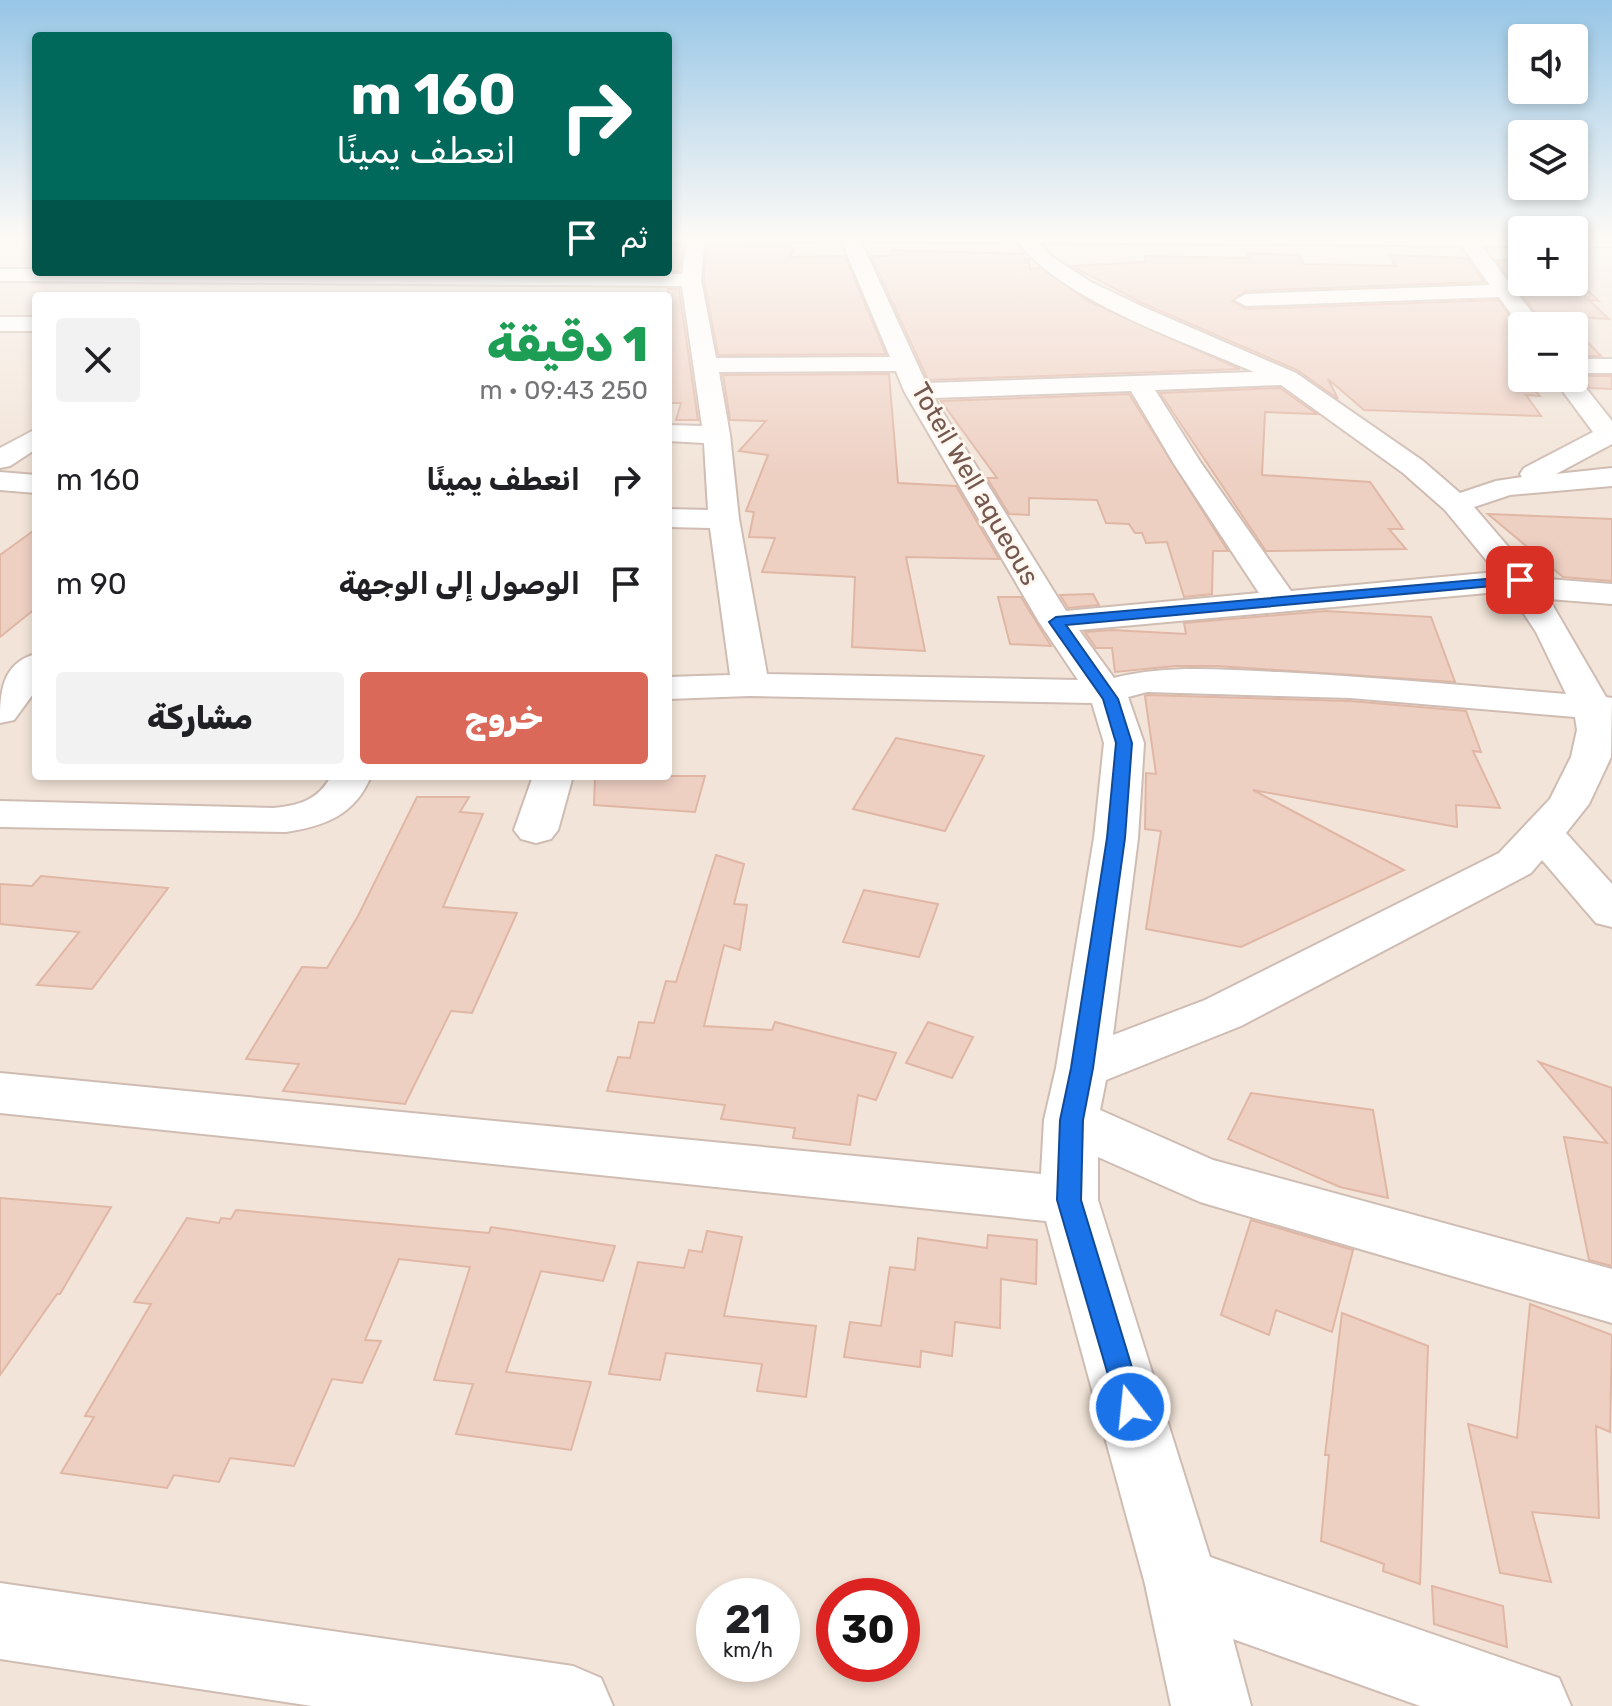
<!DOCTYPE html>
<html lang="ar">
<head>
<meta charset="utf-8">
<style>
  :root { --surface:#fff; --page:#f2f2f2; --text:#202124; --muted:#757577; --accent:#db6959 }
  body { margin:0; font-family:Rubik,Cairo,sans-serif; background:var(--page); color:var(--text); direction:rtl; height:100vh; display:flex; flex-direction:column; font-size:30px; white-space:nowrap }
  * { box-sizing:border-box; margin:0 }
  p { font-size:26px; color:var(--muted) }
  .icon { flex:none; width:44px; height:44px; fill:none; stroke:currentColor; stroke-width:2; stroke-linecap:round; stroke-linejoin:round }
  .map { position:relative; flex:1; overflow:hidden; direction:ltr }
  .side { position:absolute; left:32px; top:292px; width:640px; height:488px; display:flex; flex-direction:column; background:var(--surface); border-radius:8px; box-shadow:0 4px 12px #0003; direction:rtl }
  .side>* { flex:none }
  .top-card { position:absolute; left:32px; top:32px; width:640px; height:244px; border-radius:8px; box-shadow:0 4px 12px #0003; direction:rtl; background:#00695c; color:#fff; overflow:hidden }
  .tools { position:absolute; left:1508px; top:24px; display:grid; gap:16px }
  .tools a { display:grid; place-items:center; width:80px; height:80px; border-radius:8px; background:var(--surface); box-shadow:0 4px 12px #0003; font-size:40px }
  .speed { position:absolute; left:696px; top:1578px; display:flex; gap:16px; font-size:40px; font-weight:700; text-align:center }
  .speed>* { display:grid; place-content:center; width:104px; height:104px; border-radius:50%; background:var(--surface); box-shadow:0 4px 12px #0003; line-height:1 }
  .speed small { font-size:20px; font-weight:400 }
  .speed .limit { border:12px solid #d22; background:#fff; color:#111 }
  .pin { position:absolute; display:grid; place-items:center; width:68px; height:68px; color:#fff; margin:-34px; border-radius:16px; box-shadow:0 4px 12px #0006 }
  .me { position:absolute; width:88px; margin:-44px; rotate:344deg; stroke-linejoin:round; filter:drop-shadow(0 0 6px #0008) }
  .turn { display:flex; align-items:center; gap:28px; height:168px; padding:0 24px; font-size:36px }
  .turn .icon { width:104px; height:104px; stroke-width:2.5 }
  .turn b { display:block; font-size:56px; line-height:68px }
  .then { display:flex; align-items:center; height:76px; padding:0 24px; background:#0003; gap:16px; font-size:30px }
  .round { display:grid; place-items:center; flex:none; width:84px; height:84px; border-radius:8px; background:var(--page) }
  .overview { display:flex; align-items:center; justify-content:space-between; height:136px; padding:0 24px }
  h1 { font-size:48px; font-weight:800; line-height:60px; color:#1e9e55 }
  .cta { display:flex; gap:16px; margin-top:auto; padding:16px 24px }
  .cta a { flex:1; height:92px; border-radius:8px; background:var(--accent); color:#fff; font-size:32px; font-weight:800; line-height:92px; text-align:center }
  .cta a+a { background:var(--page); color:var(--text) }
  ul { padding:0; list-style:none }
  li { display:flex; align-items:center; gap:24px; height:104px; padding:0 24px }
  li div { flex:1 }
  li b { display:block; font-size:30px }
  li em { font-style:normal }
  .map>svg:first-child { display:block }
  .residential { fill:#f2e4d8; fill-rule:evenodd }
  .building { fill:#eed0c3; stroke:#e0b6a5; stroke-width:2 }
  .lines { fill:none; stroke-linecap:round; stroke-linejoin:round }
  .street-casing { stroke:#cfbcb3; stroke-width:4 }
  .secondary-casing { stroke:#d1bcb1; stroke-width:4 }
  .street { fill:#fff; fill-rule:evenodd }
  .secondary { fill:#fff; fill-rule:evenodd }
  .route { fill:#1a73e8; stroke:#114b97; stroke-width:2 }
  .labels { text-anchor:middle; dominant-baseline:central; stroke-width:6; stroke-linejoin:round; paint-order:stroke }
  .street-label { font-size:26px; fill:#74584f; stroke:#fef7f0 }
</style>
</head>
<body>
<div class="map">
<svg width="1612" height="1706" viewBox="0 0 1612 1706">
  <rect width="100%" height="100%" fill="#fbf3ea"/>
  <path class="residential" d="M0 235H36V272H668V235H1522V282H1574V235H1612V1706H0ZM36 296H668V776H36ZM1522 326H1574V378H1522ZM714 1596H782V1664H714ZM834 1596H902V1664H834Z"/>
  <path class="building" d="M668 246H683L679 271H668Z
    M707 246 795 247 790 257 845 256 886 354 718 355 704 280Z
    M892 250 1024 254V259H1029L1030 269 1041 268 1090 302 1240 369 928 380 871 256H891Z
    M1247 253 1299 255 1304 264 1396 266 1389 255 1467 258 1484 282 1246 291 1232 301 1246 309 1498 300 1522 332V378H1550L1556 387 1531 386 1540 396 1526 395 1541 416 1364 410 1328 379 1338 399 1297 370 1142 303 1072 266 1146 262 1144 256 1249 258Z
    M1495 260 1522 261V282H1574V278L1599 301 1589 300 1609 319 1563 316 1572 326H1545Z
    M668 289H679L698 420H676L681 403H668Z
    M1574 328 1601 356H1574Z
    M889 374 898 483 956 486 999 559 906 557 925 651 852 647 855 577 762 572 775 538 749 537 754 512 746 511 768 455 739 451 766 421 730 420 723 375Z
    M1580 376H1612V389L1590 388Z
    M1280 388 1317 414 1265 412 1262 475 1370 482 1403 529H1389L1406 549 1266 551 1160 393Z
    M1129 394 1228 551H1213L1212 594 1184 597 1167 542 1146 543 1142 533H1135L1129 524 1106 523 1097 500 1029 498V515L1009 514 987 478H997L941 401Z
    M1488 514 1612 519V581L1563 577Z
    M36 529V608L0 637V555Z
    M1093 594 1099 605 1068 608 1060 595Z
    M998 597H1021L1051 646 1010 644Z
    M1326 611 1431 617 1455 682 1217 666H1175L1115 672 1112 648H1096L1085 632 1112 630 1186 634 1184 623Z
    M1147 695 1350 701 1466 711 1481 752 1473 751 1500 808 1456 805 1457 827 1253 790 1404 870 1241 947 1146 929 1161 831 1145 829 1146 773 1156 774 1145 696Z
    M896 738 984 756 945 831 853 809Z
    M595 776H705L695 812 594 805Z
    M417 797H469L460 812 483 814 443 907 517 913 472 1013 451 1011 405 1104 283 1091 299 1064 246 1059 302 967 327 968 358 916Z
    M716 855 744 864 734 904 747 905 740 950 724 945 704 1026 772 1030 775 1022 896 1053 876 1100 858 1095 850 1145 793 1138 795 1128 721 1119 725 1105 607 1091 618 1057 630 1058 639 1022 654 1023 666 981 676 982Z
    M41 876 168 888 92 989 37 985 79 932 0 924V884L32 886Z
    M864 890 938 904 919 957 843 942Z
    M928 1022 973 1037 952 1078 906 1063Z
    M1539 1062 1612 1088V1266L1589 1260 1564 1137 1607 1143Z
    M1251 1093 1373 1110 1388 1198 1340 1187 1228 1139Z
    M0 1198 111 1207 60 1294H57L0 1375Z
    M236 1210 489 1233 491 1227 615 1246 603 1281 541 1271 506 1372 591 1382 571 1450 456 1434 473 1384 434 1380 470 1267 399 1259 365 1340 381 1341 362 1383 332 1379 294 1466 230 1458 219 1482 174 1475 167 1488 61 1473 94 1417 85 1416 151 1304 134 1302 187 1218 219 1223 221 1218 231 1219Z
    M1251 1220 1353 1250 1332 1332 1276 1310 1269 1335 1221 1315Z
    M707 1231 742 1237 724 1316 816 1326 806 1397 757 1391 762 1364 666 1353 660 1380 609 1374 638 1262 684 1268 689 1250 702 1252Z
    M988 1235 1037 1240 1036 1284 1001 1279 1000 1328 955 1322 952 1356 921 1351 920 1367 844 1357 850 1322 881 1326 890 1267 915 1270 918 1238 987 1248Z
    M1530 1304 1612 1335 1610 1432 1596 1426 1599 1518 1532 1512 1551 1582 1500 1573 1468 1424 1517 1438Z
    M1342 1313 1428 1346 1420 1584 1383 1571 1384 1564 1321 1541 1329 1455H1325Z
    M1432 1586 1503 1606 1507 1647 1434 1624Z"/>
  <g class="lines">
    <defs>
      <path id="street" d="M688 235 705 238 701 280 716 358 890 357 839 235H858L926 383 1254 372C1182 340 1060 301 1014 237L1032 235 1052 257 1091 282 1141 306 1296 373 1423 461 1460 493 1496 481 1522 477 1520 474 1524 468 1593 432 1553 378H1574V373L1612 421V444L1556 474 1612 468V486L1510 495 1474 507 1535 578 1612 584V604L1549 599 1606 697 1612 698 1611 757 1589 804 1566 833 1612 884V927L1596 923 1542 860 1531 873 1241 1026 1106 1080 1100 1110 1213 1160 1612 1269V1323L1200 1202 1098 1157V1200L1210 1557 1559 1678 1571 1706H1420L1233 1639 1251 1706H1171L1145 1584 1046 1221 0 1113V1073L1041 1174 1044 1120 1056 1068 1094 838 1104 743 1092 703 750 696 668 699V677L730 675 710 528 668 527V509L708 510 704 443 668 441V425L702 426 682 286 0 281V269H36V272L682 274ZM896 371 904 391 1039 622 1078 680 767 674 739 519 730 435 719 372ZM1281 385 1403 473 1445 510 1496 572 1291 591 1201 463 1155 390ZM1131 391 1174 464 1259 593 1066 611 934 398ZM1509 591 1536 632 1566 694C1470 686 1375 677 1279 672 1224 670 1167 664 1114 678L1079 630ZM1147 692 1350 698 1575 717 1577 730 1571 757 1550 799 1499 853 1205 1000 1113 1035 1138 838 1144 743 1128 697Z
        M1457 235H1473L1542 326H1522V329L1499 297 1246 306 1235 300 1246 294 1490 285 1456 238Z
        M0 317H36V331H0Z
        M1574 359H1612V373H1574Z
        M36 429V449L10 466 0 468V448Z
        M0 472 36 475V493L0 490Z
        M36 654V690L14 720 0 723C0 694 1 663 36 654Z
        M331 776H371C355 815 325 826 286 832L0 827V801L273 808C298 806 319 800 331 776Z
        M533 776H573L558 830 551 839 536 843 521 839 514 830Z
        M0 1583 573 1666 601 1678 613 1706H312L0 1659Z"/>
      <path id="secondary" d="M668 235H844L835 241 668 243Z
        M851 235H1522V246L860 241Z
        M1574 235H1612V246L1574 247Z"/>
    </defs>
    <use href="#street" class="street-casing"/>
    <use href="#secondary" class="secondary-casing"/>
    <use href="#street" class="street"/>
    <use href="#secondary" class="secondary"/>
  </g>
  <linearGradient id="sky" x2="0" y2="1"><stop stop-color="#97c6e6"/><stop offset="0.5" stop-color="#fdfaf6"/><stop offset="1" stop-color="#fdfaf6" stop-opacity="0"/></linearGradient>
  <rect width="1612" height="474" fill="url(#sky)"/>
  <path class="route" d="M1520 576 1525 577V583L1066 625 1118 699 1132 743 1125 838 1093 1068 1083 1120 1081 1200 1144 1407 1140 1416 1130 1420 1120 1416 1057 1200 1060 1120 1071 1068 1107 838 1116 743 1103 699 1049 622 1056 617Z"/>
  <g class="labels">
    <g class="street-label">
      <text transform="translate(975 484) rotate(60)">Toteil Well aqueous</text>
    </g>
  </g>
</svg>
<div class="tools">
<a><svg class="icon" aria-label="sound" viewBox="0 0 24 24"><path d="M4 9h4l5-4v14l-5-4H4zM17 9q2 3 0 6"/></svg></a>
<a><svg class="icon" aria-label="layers" viewBox="0 0 24 24"><path d="M12 4l9 5-9 5-9-5zM3 14l9 5 9-5"/></svg></a>
<a>+</a>
<a>−</a>
</div>
<div class="speed"><div>21<small>km/h</small></div><div class="limit">30</div></div>
<div class="pin" style="left:1520px;top:580px;background:#d93025"><svg class="icon" aria-label="arrive" viewBox="0 0 24 24"><path d="M6 21V4h12l-3 4 3 4H6"/></svg></div>
<svg class="me" style="left:1130px;top:1407px" viewBox="-20 -20 40 40"><circle r="17" fill="#1a73e8" stroke="#fff" stroke-width="3"/><path d="M0-11L8 9 0 5-8 9z" fill="#fff"/></svg>
<div class="top-card">
<div class="turn"><svg class="icon" aria-label="right" viewBox="0 0 24 24"><path d="M7 20v-9h11M14 6l5 5-5 5"/></svg><div><b>160 m</b>انعطف يمينًا</div></div>
<div class="then">ثم<svg class="icon" aria-label="arrive" viewBox="0 0 24 24"><path d="M6 21V4h12l-3 4 3 4H6"/></svg></div>
</div>
<section class="side">
<div class="overview"><div><h1>1 دقيقة</h1><p>250 m · 09:43</p></div><a class="round"><svg class="icon" aria-label="close" viewBox="0 0 24 24"><path d="M6 6l12 12M18 6L6 18"/></svg></a></div>
<ul>
<li><svg class="icon" aria-label="right" viewBox="0 0 24 24"><path d="M7 20v-9h11M14 6l5 5-5 5"/></svg><div><b>انعطف يمينًا</b></div><em>160 m</em></li>
<li><svg class="icon" aria-label="arrive" viewBox="0 0 24 24"><path d="M6 21V4h12l-3 4 3 4H6"/></svg><div><b>الوصول إلى الوجهة</b></div><em>90 m</em></li>
</ul>
<div class="cta"><a>خروج</a><a>مشاركة</a></div>
</section>
</div>
</body>
</html>
